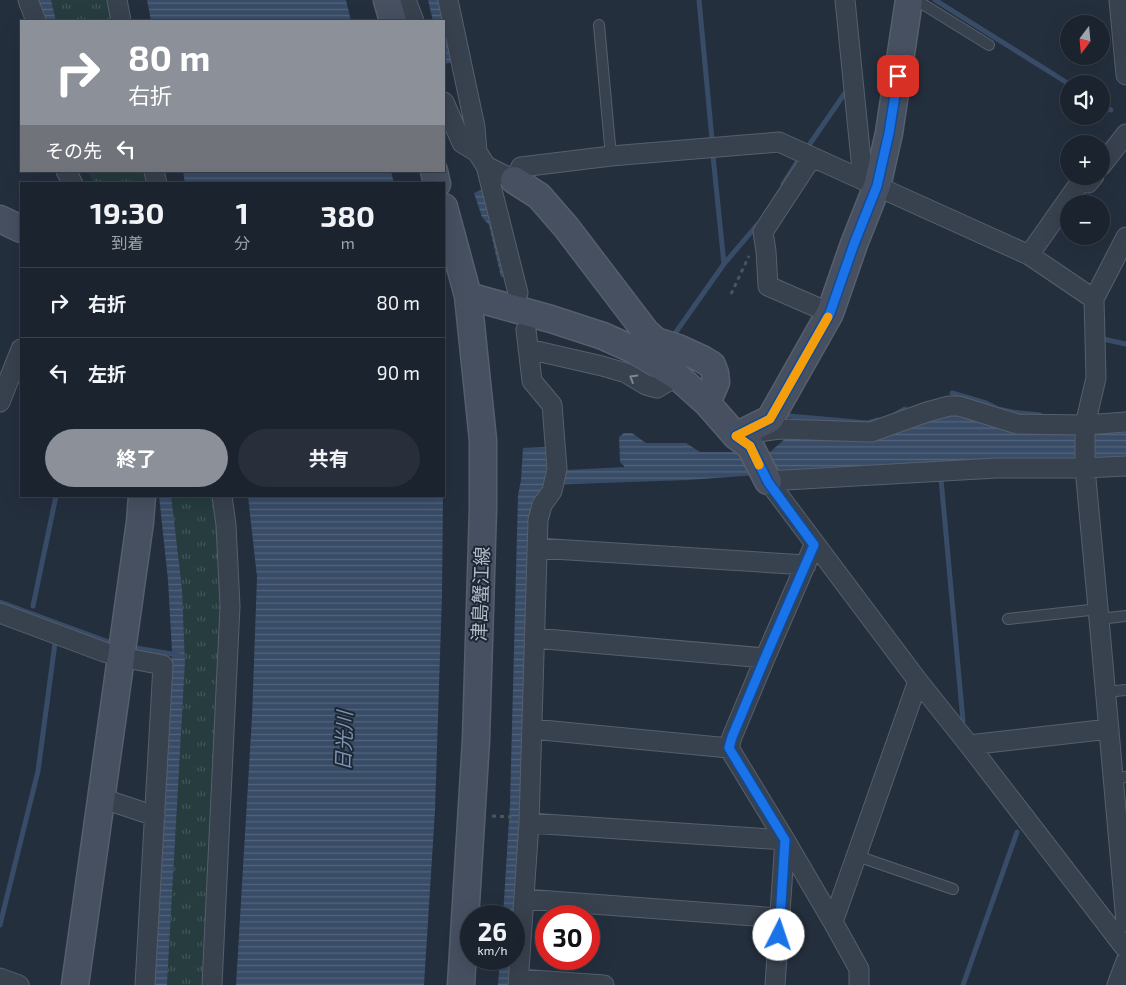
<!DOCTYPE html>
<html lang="ja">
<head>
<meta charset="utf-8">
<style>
  :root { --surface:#1b232e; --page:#282f3a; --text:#f1f3f6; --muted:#a0a4aa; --line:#39404a; --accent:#8c9099 }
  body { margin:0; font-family:"Exo 2","Noto Sans JP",sans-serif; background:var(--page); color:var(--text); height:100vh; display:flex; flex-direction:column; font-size:19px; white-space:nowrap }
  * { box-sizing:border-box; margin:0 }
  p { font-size:16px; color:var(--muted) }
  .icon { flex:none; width:28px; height:28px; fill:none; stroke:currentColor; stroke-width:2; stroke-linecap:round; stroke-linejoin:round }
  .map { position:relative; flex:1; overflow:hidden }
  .drawer { position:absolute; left:20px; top:182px; width:425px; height:315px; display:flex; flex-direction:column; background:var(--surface); border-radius:0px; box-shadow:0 5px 20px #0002,0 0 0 1px var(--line) }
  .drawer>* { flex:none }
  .guide { position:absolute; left:20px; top:20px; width:425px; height:152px; border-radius:0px; box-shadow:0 5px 20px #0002,0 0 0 1px var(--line); background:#8c9099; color:#fff; overflow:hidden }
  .needle { width:32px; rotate:196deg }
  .fabs { position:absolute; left:1060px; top:15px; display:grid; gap:10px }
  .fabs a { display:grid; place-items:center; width:50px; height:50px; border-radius:50%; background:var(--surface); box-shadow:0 5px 20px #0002,0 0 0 1px var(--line); font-size:25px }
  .speed { position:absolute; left:460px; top:905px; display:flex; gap:10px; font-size:25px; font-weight:700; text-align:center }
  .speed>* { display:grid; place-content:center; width:65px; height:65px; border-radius:50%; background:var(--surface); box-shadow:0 5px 20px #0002,0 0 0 1px var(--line); line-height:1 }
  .speed small { font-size:12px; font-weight:400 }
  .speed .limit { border:8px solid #d22; background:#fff; color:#111 }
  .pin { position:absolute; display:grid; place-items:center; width:42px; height:42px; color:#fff; margin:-21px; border-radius:10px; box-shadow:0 2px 8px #0006 }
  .me { position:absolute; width:55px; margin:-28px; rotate:4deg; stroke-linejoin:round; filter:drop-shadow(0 0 4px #0008) }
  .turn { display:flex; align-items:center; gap:18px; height:105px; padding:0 25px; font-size:22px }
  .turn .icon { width:65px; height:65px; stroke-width:2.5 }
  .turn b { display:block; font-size:35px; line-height:42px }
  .then { display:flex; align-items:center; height:48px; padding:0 25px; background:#0003; gap:10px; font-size:19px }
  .eta { display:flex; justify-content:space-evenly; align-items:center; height:85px; text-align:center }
  .eta b { font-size:30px; font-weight:700; line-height:35px }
  .action { display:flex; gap:10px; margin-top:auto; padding:10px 25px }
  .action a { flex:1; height:58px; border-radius:30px; background:var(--accent); color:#fff; font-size:20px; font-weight:700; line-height:58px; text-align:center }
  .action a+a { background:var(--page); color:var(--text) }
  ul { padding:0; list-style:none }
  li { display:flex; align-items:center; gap:15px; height:70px; padding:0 25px; border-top:1px solid var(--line) }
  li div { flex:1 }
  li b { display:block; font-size:19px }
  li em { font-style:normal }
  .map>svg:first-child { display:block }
  .grass { fill:url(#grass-tufts) }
  .water { fill:url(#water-rules) }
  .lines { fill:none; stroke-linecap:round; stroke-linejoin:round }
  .stream { stroke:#394c67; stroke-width:5 }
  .lane-casing { stroke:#565f6c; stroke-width:12 }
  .street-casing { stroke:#565f6c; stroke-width:21 }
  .secondary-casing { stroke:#565f6c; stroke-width:29 }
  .path { stroke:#44595c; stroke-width:3; stroke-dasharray:4 4; stroke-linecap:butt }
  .lane { stroke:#38414e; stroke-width:10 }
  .street { stroke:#38414e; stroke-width:19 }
  .secondary { stroke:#465061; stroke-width:26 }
  .oneway { stroke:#7c8592 }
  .route-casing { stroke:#114b97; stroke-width:12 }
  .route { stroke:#1a73e8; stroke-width:9 }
  .slow { stroke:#f59e0b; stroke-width:9 }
  .labels { text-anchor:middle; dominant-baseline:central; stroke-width:4; stroke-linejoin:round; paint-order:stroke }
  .street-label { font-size:19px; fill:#b4bcc9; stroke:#1d2633 }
  .water-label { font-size:20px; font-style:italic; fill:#7c92b1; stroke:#1d2633 }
</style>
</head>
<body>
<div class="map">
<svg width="1126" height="985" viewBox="0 0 1126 985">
  <defs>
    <pattern id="grass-tufts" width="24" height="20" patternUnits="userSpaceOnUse" patternTransform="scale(1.25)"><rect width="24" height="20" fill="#263c3f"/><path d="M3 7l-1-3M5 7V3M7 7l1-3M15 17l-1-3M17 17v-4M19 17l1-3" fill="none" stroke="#435659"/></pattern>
    <pattern id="water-rules" width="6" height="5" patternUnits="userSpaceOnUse" patternTransform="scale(1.25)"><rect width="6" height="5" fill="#394c67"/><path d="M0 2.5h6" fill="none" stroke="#53647b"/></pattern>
  </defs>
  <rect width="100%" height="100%" fill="#242f3e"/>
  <path class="grass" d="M51 0H110L117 21H56Z
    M87 171H151L153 184H95Z
    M171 496H218L225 557 208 985H167L185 662 182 589Z"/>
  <path class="water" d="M37 0H51L56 21H43Z
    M147 0H346L351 21H151Z
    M428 0H440L455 62 444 64V21H433Z
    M183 171H391L394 184H185Z
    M486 188 505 276 501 277 489 225 482 217 474 193Z
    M951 415C973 416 993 429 1014 431 1052 436 1089 434 1126 432V458L942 462 688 480 544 485 534 499 529 523 524 803 512 985H498L500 959H514V916H503L510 804 518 495 521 480 523 448 546 447 547 471 625 467 620 462 619 437 624 433H632L646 443H686L700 452H770L787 437 939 416Z
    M159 496H171L172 503 182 589 185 662 167 985H154L172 651 168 580Z
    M248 496H443L442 594 435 810 424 985H236L252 717 257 577Z"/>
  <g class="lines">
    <path class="stream" d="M699 0 712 139
      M935 0 1069 84
      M1101 105 1111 110
      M807 148 845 93
      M713 156 724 264
      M783 184 799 159
      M676 332 724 264 757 225
      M1103 339 1126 344
      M952 393 986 403 998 409 1012 412 1040 415
      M896 414 905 409
      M789 416 868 423 878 420
      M941 479 963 721
      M0 602 114 644
      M33 606 56 496
      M130 647 178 655
      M0 925 38 771 55 643
      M963 985 1017 832"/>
    <defs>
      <path id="lane" d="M916 0 989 45
        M599 25 611 156
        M1008 619 1099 609
        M1099 619 1126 616
        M1106 692 1126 690
        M1113 778 1126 777
        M857 856 953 889"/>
      <path id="street" d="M28 0 36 21
        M117 0 121 21
        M406 0 414 21
        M448 0 475 127 477 152
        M845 0 863 180
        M1119 0 1126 75
        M444 102 462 143 477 152 486 166 514 180 521 167 611 156 779 142 1029 255 1094 299
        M812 157 763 232 766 251 768 286 830 313
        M486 166 518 293
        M1101 166 1126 134
        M66 171 73 184
        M154 171 157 184
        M1126 237 1094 299 1096 378 1085 425V468L1099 619 1126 922
        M1029 255 1081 181 1088 183 1094 176
        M528 349 602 366 626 373 646 385 657 388 677 376
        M0 402 21 349
        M752 433 779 429 871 432 927 412 949 406H959L1017 424 1085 425 1126 422
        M768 481 918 681 969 745 1126 949
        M768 481 997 468H1085L1126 466
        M814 545 765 658 732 737 729 748 785 840 833 922 859 969V985
        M537 548 806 565
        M0 613 104 652 121 657 163 665 145 985
        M534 638 765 658
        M532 729 729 748
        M969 745 1109 729
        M101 798 155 816
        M529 823 785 840
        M524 899 780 918
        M833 922 918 681
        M0 978 19 985
        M519 979 604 985
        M212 985 230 606 226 525 222 496
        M518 985 529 823 538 520 542 505 552 491 557 469 552 405 532 381 526 330
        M775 985 785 840
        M1117 985 1126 961"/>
      <path id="secondary" d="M387 0 393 21
        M434 171 437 184
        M514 180 539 196 566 227 646 332 656 341 678 348 702 359 712 365 715 373 716 382 707 403
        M444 207 468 296 483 440V508L476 740 461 985
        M0 219 21 229
        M468 296 551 319 603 336 632 349 677 376 707 403 736 436 750 446 768 481
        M736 436 770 419 830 313 854 244 877 186 889 133 909 0
        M75 985 140 522 142 496"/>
    </defs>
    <use href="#lane" class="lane-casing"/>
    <use href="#street" class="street-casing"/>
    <use href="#secondary" class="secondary-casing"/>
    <path class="path" d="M731 294 749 256
      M492 816 513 817"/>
    <use href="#lane" class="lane"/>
    <use href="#street" class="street"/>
    <use href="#secondary" class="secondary"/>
  </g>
  <defs><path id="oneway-chevron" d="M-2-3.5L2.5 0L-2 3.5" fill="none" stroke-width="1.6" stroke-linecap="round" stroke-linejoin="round" transform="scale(1.25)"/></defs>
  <use class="oneway" href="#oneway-chevron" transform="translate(633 378) rotate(-149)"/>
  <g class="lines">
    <defs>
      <path id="route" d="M779 935 785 840 729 748 732 737 765 658 814 545 768 482 750 446 736 436 770 419 830 313 854 244 877 186 889 133 898 76"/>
    </defs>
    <use href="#route" class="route-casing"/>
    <use href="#route" class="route"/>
    <path class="slow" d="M759 465 750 446 736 436 770 419 828 317"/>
  </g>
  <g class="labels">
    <g class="street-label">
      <text transform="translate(480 594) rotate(-88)">津島蟹江線</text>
    </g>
    <g class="water-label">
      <text transform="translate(343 741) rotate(-88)">日光川</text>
    </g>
  </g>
</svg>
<div class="fabs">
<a><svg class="needle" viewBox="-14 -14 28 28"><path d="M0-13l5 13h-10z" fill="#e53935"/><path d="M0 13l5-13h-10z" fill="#a0a4aa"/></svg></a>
<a><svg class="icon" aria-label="sound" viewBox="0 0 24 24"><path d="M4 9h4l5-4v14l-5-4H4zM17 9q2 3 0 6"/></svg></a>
<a>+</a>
<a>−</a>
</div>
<div class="speed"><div>26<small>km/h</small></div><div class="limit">30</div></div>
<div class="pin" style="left:898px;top:76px;background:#d93025"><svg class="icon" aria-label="arrive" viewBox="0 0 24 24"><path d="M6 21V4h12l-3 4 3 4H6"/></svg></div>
<svg class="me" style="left:779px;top:935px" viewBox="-20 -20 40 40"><circle r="19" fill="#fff"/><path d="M0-13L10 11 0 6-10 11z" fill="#1a73e8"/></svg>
<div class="guide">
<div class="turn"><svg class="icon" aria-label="right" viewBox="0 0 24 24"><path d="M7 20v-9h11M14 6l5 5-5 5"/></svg><div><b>80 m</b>右折</div></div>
<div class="then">その先<svg class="icon" aria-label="left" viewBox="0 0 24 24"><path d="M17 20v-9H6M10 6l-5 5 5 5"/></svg></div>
</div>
<section class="drawer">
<div class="eta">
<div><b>19:30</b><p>到着</p></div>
<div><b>1</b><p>分</p></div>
<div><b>380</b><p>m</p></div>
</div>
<ul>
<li><svg class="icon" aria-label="right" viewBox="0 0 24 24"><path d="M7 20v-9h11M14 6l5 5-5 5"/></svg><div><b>右折</b></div><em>80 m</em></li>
<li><svg class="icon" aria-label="left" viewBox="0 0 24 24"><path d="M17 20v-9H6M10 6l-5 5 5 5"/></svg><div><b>左折</b></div><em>90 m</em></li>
</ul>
<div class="action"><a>終了</a><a>共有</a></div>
</section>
</div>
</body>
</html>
